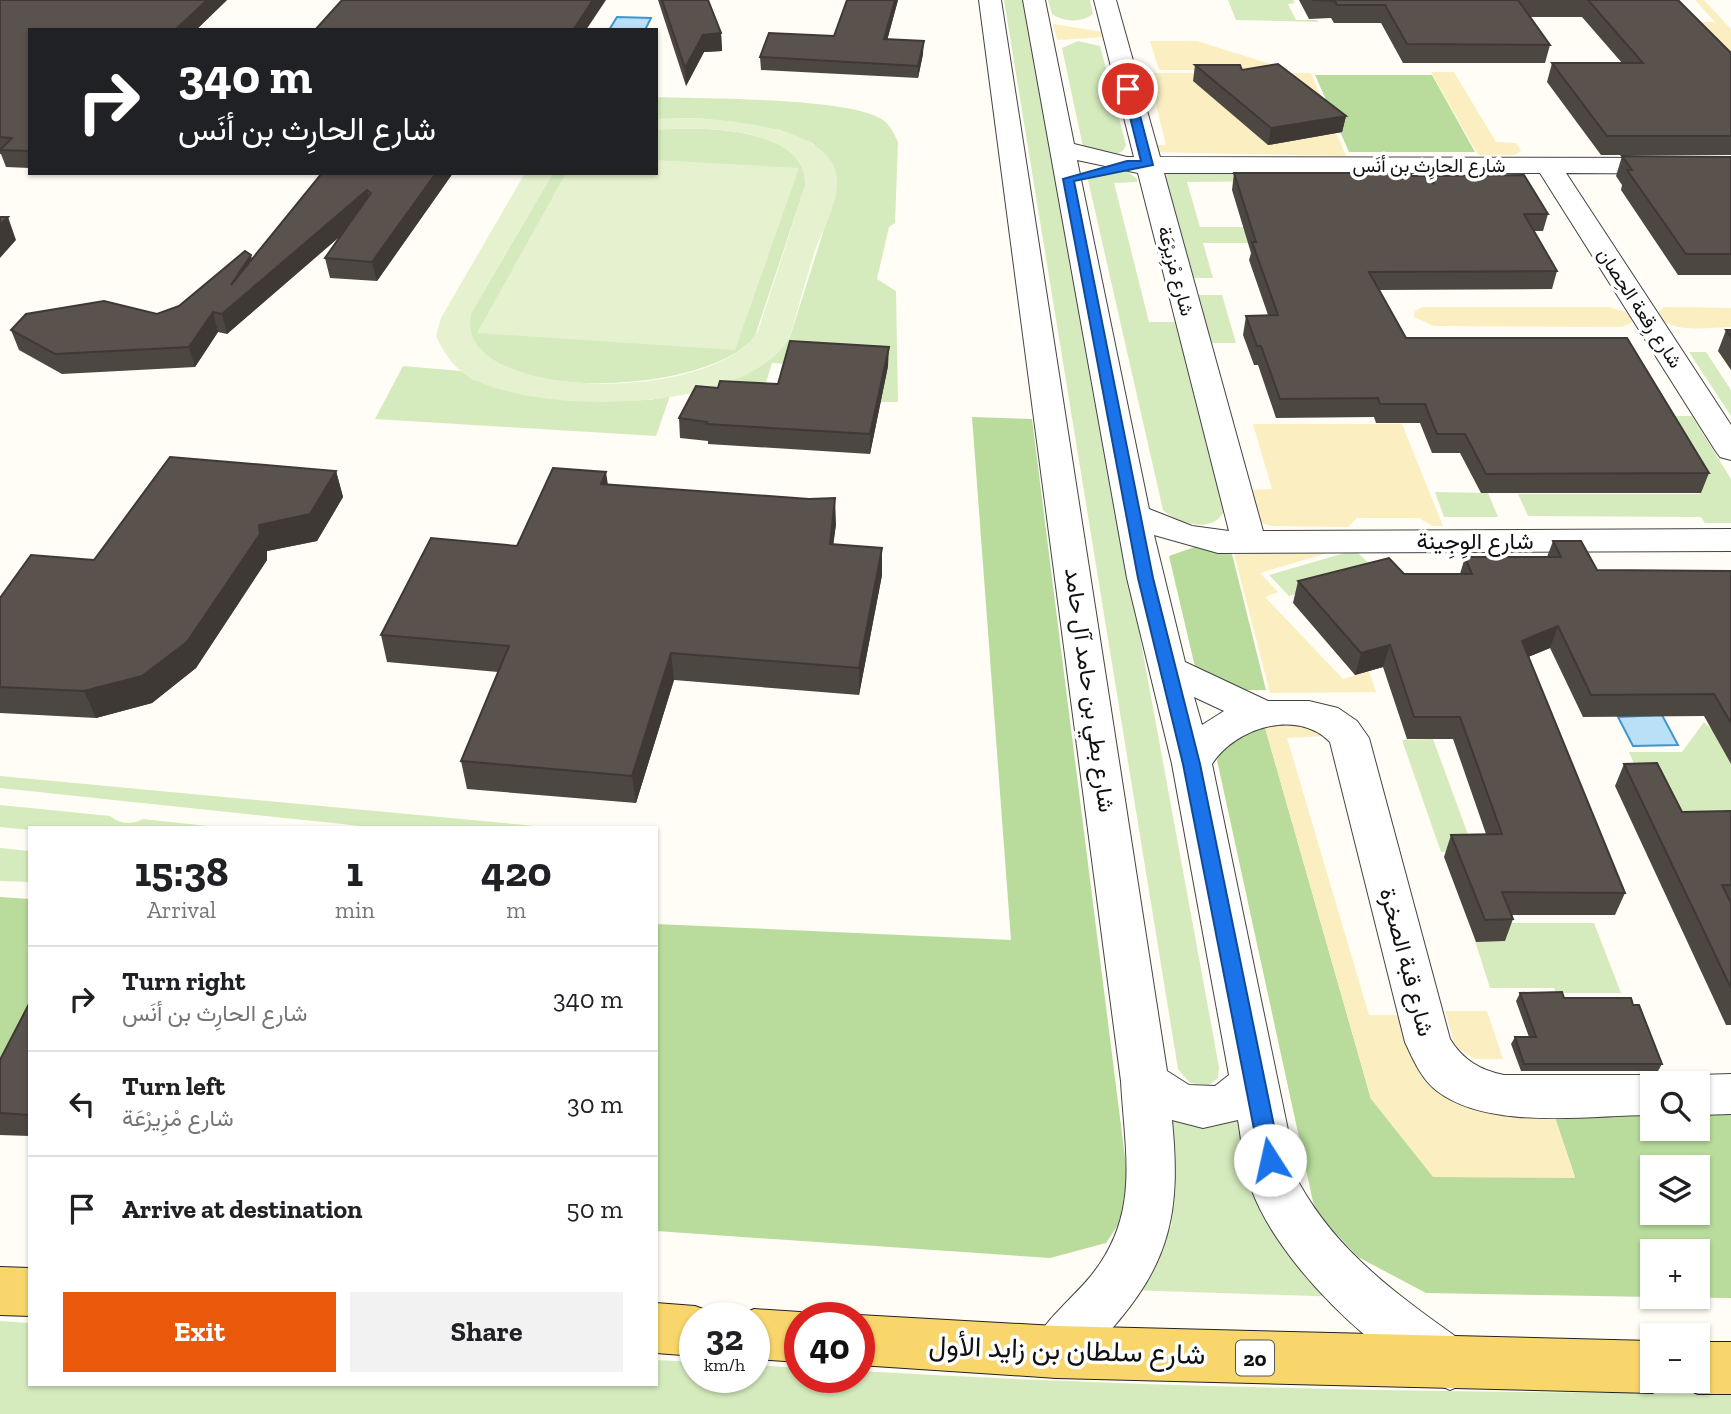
<!DOCTYPE html>
<html lang="en">
<head>
<meta charset="utf-8">
<style>
  :root { --surface:#fff; --page:#f2f2f2; --text:#202124; --muted:#757577; --line:#e0e0e0; --accent:#ea580c }
  body { margin:0; font-family:"Zilla Slab",Vazirmatn,serif; background:var(--page); color:var(--text); height:100vh; display:flex; flex-direction:column; font-size:26px; white-space:nowrap }
  * { box-sizing:border-box; margin:0 }
  p { font-size:23px; color:var(--muted) }
  .icon { flex:none; width:38px; height:38px; fill:none; stroke:currentColor; stroke-width:2; stroke-linecap:round; stroke-linejoin:round }
  .map { position:relative; flex:1; overflow:hidden }
  .panel { position:absolute; left:28px; top:826px; width:630px; height:560px; display:flex; flex-direction:column; background:var(--surface); border-radius:0px; box-shadow:0 2px 5px #0004 }
  .panel>* { flex:none }
  .guide { position:absolute; left:28px; top:28px; width:630px; height:147px; border-radius:0px; box-shadow:0 2px 5px #0004; background:#202124; color:#fff; overflow:hidden }
  .tools { position:absolute; left:1640px; top:1071px; display:grid; gap:14px }
  .tools a { display:grid; place-items:center; width:70px; height:70px; border-radius:0px; background:var(--surface); box-shadow:0 2px 5px #0004; font-size:35px }
  .speed { position:absolute; left:679px; top:1302px; display:flex; gap:14px; font-size:35px; font-weight:700; text-align:center }
  .speed>* { display:grid; place-content:center; width:91px; height:91px; border-radius:50%; background:var(--surface); box-shadow:0 2px 5px #0004; line-height:1 }
  .speed small { font-size:18px; font-weight:400 }
  .speed .limit { border:10px solid #d22; background:#fff; color:#111 }
  .pin { position:absolute; display:grid; place-items:center; width:60px; height:60px; color:#fff; margin:-30px; border:4px solid #fff; border-radius:50%; box-shadow:0 2px 7px #0007 }
  .me { position:absolute; width:77px; margin:-38px; rotate:350deg; stroke-linejoin:round; filter:drop-shadow(0 0 5px #0008) }
  .turn { display:flex; align-items:center; gap:24px; height:147px; padding:0 35px; font-size:32px }
  .turn .icon { width:91px; height:91px; stroke-width:2.5 }
  .turn b { display:block; font-size:49px; line-height:60px }
  .eta { display:flex; justify-content:space-evenly; align-items:center; height:119px; text-align:center }
  .eta b { font-size:42px; font-weight:700; line-height:49px }
  .button { display:flex; gap:14px; margin-top:auto; padding:14px 35px }
  .button a { flex:1; height:80px; border-radius:0px; background:var(--accent); color:#fff; font-size:28px; font-weight:700; line-height:80px; text-align:center }
  .button a+a { background:var(--page); color:var(--text) }
  ul { padding:0; list-style:none }
  li { display:flex; align-items:center; gap:21px; height:105px; padding:0 35px; border-top:2px solid var(--line) }
  li div { flex:1 }
  li b { display:block; font-size:26px }
  li em { font-style:normal }
  .map>svg:first-child { display:block }
  .green { fill:#d5ebbd }
  .forest { fill:#b9dc9c; fill-rule:evenodd }
  .sand { fill:#fbeec1 }
  .pitch { fill:#e6f2cf }
  .water { fill:#b9e0f7; stroke:#3f96cf; stroke-width:2 }
  .lines { fill:none; stroke-linecap:round; stroke-linejoin:round }
  .minor-casing { stroke:#444; stroke-width:2 }
  .major-casing { stroke:#222; stroke-width:2 }
  .minor { fill:#fff; fill-rule:evenodd }
  .major { fill:#f9d66b; fill-rule:evenodd }
  .wall { fill:#4d4742 }
  .shaded-wall { fill:#3f3936 }
  .building { fill:#5a524d; stroke:#3f3936; stroke-width:2 }
  .route { fill:#1a73e8; stroke:#114b97; stroke-width:2 }
  .labels { text-anchor:middle; dominant-baseline:central; stroke-width:7; stroke-linejoin:round; paint-order:stroke }
  .far-street-label { font-size:19px; fill:#111; stroke:#fff }
  .shield { fill:#fff; stroke:#585858; stroke-width:2 }
  .shield-label { font-size:21px; font-weight:bold; fill:#111 }
  .street-label { font-size:23px; fill:#111; stroke:#fff }
  .near-street-label { font-size:28px; fill:#111; stroke:#fff }
</style>
</head>
<body>
<div class="map">
<svg width="1731" height="1414" viewBox="0 0 1731 1414">
  <rect width="100%" height="100%" fill="#fffdf5"/>
  <path class="green" d="M1004 0H1023L1219 1067 1218 1078 1209 1085 1190 1083 1178 1069Z
    M1048 0H1090L1093 14C1081 23 1064 22 1052 14Z
    M1228 0H1293L1295 3 1288 4 1296 20H1317L1319 22 1236 20Z
    M1078 41 1100 46 1126 145C1120 163 1096 151 1083 147L1062 48Z
    M656 97C702 99 851 97 883 120 891 126 894 134 898 142L895 223 889 227 877 279 896 291 898 402H868L874 369 772 363 760 402 711 388 768 361 790 337 832 204 834 169 827 156 812 143 780 130 698 118 656 119Z
    M666 129C706 127 809 128 805 186L755 336C708 399 450 406 471 313L553 173H656V130Z
    M1113 169 1128 172 1137 179V182L1114 183 1149 322H1175L1225 509C1216 534 1178 525 1163 510L1088 180 1093 173Z
    M1171 169H1284L1289 181 1187 182 1200 227H1255L1261 243H1203L1213 278H1187L1160 174Z
    M1194 295H1222L1236 343H1207Z
    M1689 352H1706L1731 390V416Z
    M403 366 461 371 474 380 650 400 670 396 656 436 375 419Z
    M1655 416H1692L1731 479V523H1705L1701 517 1528 516 1518 494H1700Z
    M1435 492 1488 493 1498 517H1444Z
    M1355 550 1376 570 1289 596 1269 575Z
    M1704 722 1731 747V812H1708L1661 825 1629 752H1682Z
    M1433 739 1474 851 1441 852 1402 740Z
    M0 776 557 828H380L0 788Z
    M0 805 110 816C120 824 131 825 143 819L226 828 30 830 0 827Z
    M0 848 30 851V882L0 881Z
    M1498 923H1594L1621 993H1556L1554 988H1490L1475 941H1504Z
    M1162 1098 1239 1106 1268 1224 1343 1297 1129 1290 1172 1225Z
    M0 1321 30 1323V1384H656V1360L695 1362V1377H754V1365L800 1368V1377H859V1371C1150 1388 1440 1392 1731 1394V1414H0Z"/>
  <path class="forest" d="M1315 75H1432L1475 152H1349Z
    M972 417 1032 419 1131 1205 1106 1243 1050 1258 656 1231V924L1011 940Z
    M1197 546H1230L1266 690H1236L1195 667 1169 556Z
    M1264 724 1371 1099 1575 1177 1549 1100H1652V1129H1698V1101H1731V1298L1654 1297H1698V1251H1652V1297L1426 1293 1358 1257 1315 1211 1217 760 1229 735ZM1652 1167H1698V1213H1652Z
    M0 897 30 899V1042L0 1095Z"/>
  <path class="sand" d="M1695 0H1704L1731 29V67L1673 22H1715Z
    M1053 24 1103 32 1104 37 1057 40Z
    M1150 41H1197L1290 70H1159Z
    M1431 72H1454L1496 142 1516 143 1521 151 1514 155H1478Z
    M1148 73H1311L1346 156 1153 152 1152 145H1166Z
    M1423 307H1608L1626 312 1633 322 1622 327 1434 326 1414 317 1415 311Z
    M1664 307 1731 308V327C1709 327 1671 335 1656 314Z
    M1253 424H1402L1443 526H1432L1419 518H1357L1348 527 1271 526 1257 521 1249 490 1272 489Z
    M1232 546H1351L1260 573 1278 592 1265 597 1343 679 1369 671 1376 692 1270 693Z
    M1306 720 1326 736 1287 738 1369 1015H1406L1422 1063 1549 1100 1575 1178 1433 1177 1371 1099 1264 724Z
    M1445 1011H1487L1503 1059H1475L1455 1046Z"/>
  <path class="pitch" d="M698 118C736 122 831 127 837 178 840 201 821 232 814 254 805 281 798 309 790 337 746 414 544 415 473 379 454 369 445 355 436 336L441 318 525 173H553L471 313C450 404 724 405 759 328L805 186C809 126 698 126 656 130V119Z
    M656 160 799 168 735 350 477 333 566 173H656Z"/>
  <path class="water" d="M617 17 651 18 645 30H609Z
    M1662 715 1678 745 1633 746 1618 717Z"/>
  <g class="lines">
    <defs>
      <path id="minor" d="M979 0H1001L1167 1071 1189 1085 1215 1086 1229 1075 1172 764 1127 578 1023 0H1045L1074 144 1127 157H1134L1094 0H1116L1160 157 1731 158V174L1566 173 1731 425V460L1720 457 1715 450 1540 173H1164L1263 531 1731 529V551L1218 553 1154 535 1185 662 1268 701H1309L1338 708 1357 721 1369 738 1450 1039C1463 1060 1480 1070 1504 1075H1652L1670 1083H1652V1115C1590 1115 1489 1131 1437 1091 1421 1079 1413 1059 1405 1042L1330 742C1297 708 1235 728 1212 764L1299 1183C1339 1255 1403 1299 1469 1346L1477 1364 1469 1382 1450 1390C1378 1361 1277 1262 1251 1188 1243 1167 1242 1142 1238 1120L1203 1128 1172 1120C1181 1212 1171 1263 1108 1333 1092 1352 1079 1369 1056 1378L1037 1370 1029 1352C1042 1322 1069 1302 1090 1277 1141 1215 1125 1155 1121 1081ZM1077 160 1138 173 1229 531 1192 526 1149 509ZM1194 697 1224 711 1202 725Z
        M1731 1074V1114L1698 1115V1083H1680L1681 1081 1698 1075Z"/>
      <path id="major" d="M0 1267 30 1268V1316L0 1315Z
        M656 1303 695 1306 714 1313 716 1318H695V1356L656 1353Z
        M754 1309 800 1312 816 1318H800V1362L754 1359V1318H734Z
        M859 1315 1056 1326 1652 1341V1381H1673L1671 1385 1652 1393 1056 1378 859 1365V1318H851Z
        M1698 1342H1731V1394H1698L1679 1386 1676 1381H1698Z"/>
    </defs>
    <use href="#minor" class="minor-casing"/>
    <use href="#major" class="major-casing"/>
    <use href="#minor" class="minor"/>
    <use href="#major" class="major"/>
  </g>
  <path class="wall" d="M0 0H227L196 30H30V168L6 167 1 154H0Z
    M658 0H708L721 33 722 51 704 52 686 86Z
    M898 0 887 40 923 54 918 78 761 70 760 57 834 36Z
    M1299 0H1678L1731 53V155H1601L1547 82 1552 63H1622L1582 17H1530L1550 45 1545 63H1403L1381 23H1334L1331 18 1309 19Z
    M1195 65 1242 70 1346 116 1342 132 1268 145 1193 81Z
    M1622 156 1731 157V275H1678L1621 190 1622 185 1616 176Z
    M322 173H453L377 281 330 278 325 258 343 234 227 334 218 332 195 367 62 374 19 350 11 330 157 314 179 306 252 259Z
    M1234 173 1412 176 1429 180 1430 176 1548 214 1543 231H1534L1557 271 1552 289 1379 290 1406 338 1709 473 1701 493H1481L1460 453H1432L1420 423H1376L1374 417 1276 418 1258 365H1254L1243 335 1246 316 1268 315 1249 260 1251 253 1232 190Z
    M1726 330H1731V370L1718 351Z
    M888 366 870 454 708 444V441L680 438 679 418 718 388 778 384Z
    M336 471 343 497 317 541 267 551V560L196 668 152 703 96 718 0 713V598Z
    M608 484 836 524 833 544 882 548V575L859 695 674 680 636 803 467 789 461 761 498 672 387 662 381 635Z
    M1553 541 1597 570 1731 571V764L1704 716 1583 717 1550 648 1528 657 1625 893 1615 915H1512L1513 919 1505 941 1476 942 1444 857 1451 835 1486 834 1453 739H1407L1383 667 1355 675 1293 603 1298 581 1404 574H1460L1465 557H1547Z
    M1624 764 1682 812 1731 811V1025H1726L1615 786Z
    M1520 993 1564 998 1662 1064 1658 1071H1521L1511 1044 1515 1037H1529L1516 1001Z
    M30 1002V1136L0 1135V1060Z"/>
  <path class="shaded-wall" d="M207 0H227L196 30H175Z
    M593 0H606L586 30H573Z
    M895 0H898L884 52V39Z
    M721 33 722 51 704 52 686 86 685 68 703 35Z
    M924 41 923 54 918 78V66Z
    M1346 116 1342 132 1268 145 1271 128Z
    M436 173H453L377 281 372 262Z
    M367 190 371 209 227 334 222 314 231 285 251 255 256 275Z
    M8 217 16 240 0 258V225Z
    M213 312 218 332 195 367 189 347Z
    M889 347 888 366 870 454V434Z
    M336 471 343 497 317 541 267 551V560L196 668 152 703 96 718 84 691 259 525Z
    M606 472 610 498 601 484Z
    M835 498 836 524 830 571V544Z
    M882 548V575L859 695V668Z
    M1558 626 1550 648 1514 663 1522 641Z
    M1390 645 1383 667 1355 675 1361 653Z
    M671 653 674 680 636 803 632 776Z"/>
  <path class="building" d="M0 0H207L175 30H30V151L0 150 12 138 0 137Z
    M342 0H593L573 30H315Z
    M662 0H708L721 33 703 35 685 68Z
    M847 0H895L884 39 924 41 918 66 760 57 769 33 834 36Z
    M1312 0H1518L1550 45 1407 44 1385 5H1337L1335 1Z
    M1588 0H1678L1731 53V136H1607L1552 63H1643Z
    M1278 64 1346 116 1271 128 1195 65H1240L1242 70Z
    M1622 156 1731 157V254H1686L1627 170H1632Z
    M322 173H436L372 262 325 258 371 193 367 190 222 314 213 312 189 347 55 354 11 330 26 314 104 301 157 314 179 306 245 251 251 255 231 285Z
    M1234 173H1410L1412 176H1424L1434 184 1430 176 1524 175 1548 214H1524L1557 271 1369 272 1406 338H1627L1709 473 1486 474 1465 434H1437L1425 404H1380L1378 398 1280 399 1261 346H1257L1246 316 1278 315 1252 242H1256Z
    M0 217H8L0 225Z
    M1726 330H1731V337Z
    M790 341 889 347 870 434 706 424 707 422 679 418 696 386 718 388 720 381 778 384Z
    M170 457 336 471 310 514 259 525 260 534 187 642 142 676 84 691 0 687V598L31 555 94 560Z
    M553 468 606 472 601 484 809 499 835 498 830 544 882 548 859 668 671 653 632 776 461 761 509 646 381 635 431 538 517 546Z
    M1553 541H1581L1597 570 1731 571V723L1714 694 1591 695 1558 626 1522 641 1625 893 1502 892 1513 919 1485 920 1451 835 1502 834 1460 717H1414L1390 645 1361 653 1298 581 1389 558 1404 574H1472L1465 557H1561Z
    M1657 763 1682 812 1731 811V885H1722L1731 903V988L1624 764Z
    M1562 992 1564 998H1631L1633 1005H1639L1662 1064H1524L1515 1037H1536L1520 993Z
    M30 1002V1115L0 1113V1060Z"/>
  <path class="route" d="M1128 86 1133 89 1153 165 1074 181 1153 578 1200 764 1281 1160 1278 1166 1270 1168 1263 1166 1260 1160 1183 764 1138 578 1063 179 1127 161H1141L1123 89Z"/>
  <g class="labels">
    <g class="far-street-label">
      <text x="1429" y="165">شارع الحارِث بن أنَس</text>
      <text transform="translate(1176 271) rotate(75)">شارع مْزِيرْعَة</text>
      <text transform="translate(1640 308) rotate(57)">شارع رِقعة الحِصان</text>
    </g>
    <rect class="shield" x="1236" y="1340.5" width="38" height="35" rx="5"/>
    <g class="shield-label">
      <text x="1255" y="1358">20</text>
    </g>
    <g class="street-label">
      <text x="1475" y="541">شارع الوِجِينة</text>
      <text transform="translate(1090 690) rotate(82)">شارع بطي بن حامد آل حامد</text>
      <text transform="translate(1407 962) rotate(75)">شارع قبة الصخرة</text>
    </g>
    <g class="near-street-label">
      <text transform="translate(1067 1350) rotate(2)">شارع سلطان بن زايد الأول</text>
    </g>
  </g>
</svg>
<div class="tools">
<a><svg class="icon" aria-label="search" viewBox="0 0 24 24"><circle cx="10" cy="10" r="6"/><path d="M15 15l6 6"/></svg></a>
<a><svg class="icon" aria-label="layers" viewBox="0 0 24 24"><path d="M12 4l9 5-9 5-9-5zM3 14l9 5 9-5"/></svg></a>
<a>+</a>
<a>−</a>
</div>
<div class="speed"><div>32<small>km/h</small></div><div class="limit">40</div></div>
<div class="pin" style="left:1128px;top:89px;background:#d93025"><svg class="icon" aria-label="arrive" viewBox="0 0 24 24"><path d="M6 21V4h12l-3 4 3 4H6"/></svg></div>
<svg class="me" style="left:1270px;top:1160px" viewBox="-20 -20 40 40"><circle r="19" fill="#fff"/><path d="M0-13L10 11 0 6-10 11z" fill="#1a73e8"/></svg>
<div class="guide">
<div class="turn"><svg class="icon" aria-label="right" viewBox="0 0 24 24"><path d="M7 20v-9h11M14 6l5 5-5 5"/></svg><div><b>340 m</b>شارع الحارِث بن أنَس</div></div>
</div>
<section class="panel">
<div class="eta">
<div><b>15:38</b><p>Arrival</p></div>
<div><b>1</b><p>min</p></div>
<div><b>420</b><p>m</p></div>
</div>
<ul>
<li><svg class="icon" aria-label="right" viewBox="0 0 24 24"><path d="M7 20v-9h11M14 6l5 5-5 5"/></svg><div><b>Turn right</b><p>شارع الحارِث بن أنَس</p></div><em>340 m</em></li>
<li><svg class="icon" aria-label="left" viewBox="0 0 24 24"><path d="M17 20v-9H6M10 6l-5 5 5 5"/></svg><div><b>Turn left</b><p>شارع مْزِيرْعَة</p></div><em>30 m</em></li>
<li><svg class="icon" aria-label="arrive" viewBox="0 0 24 24"><path d="M6 21V4h12l-3 4 3 4H6"/></svg><div><b>Arrive at destination</b></div><em>50 m</em></li>
</ul>
<div class="button"><a>Exit</a><a>Share</a></div>
</section>
</div>
</body>
</html>
